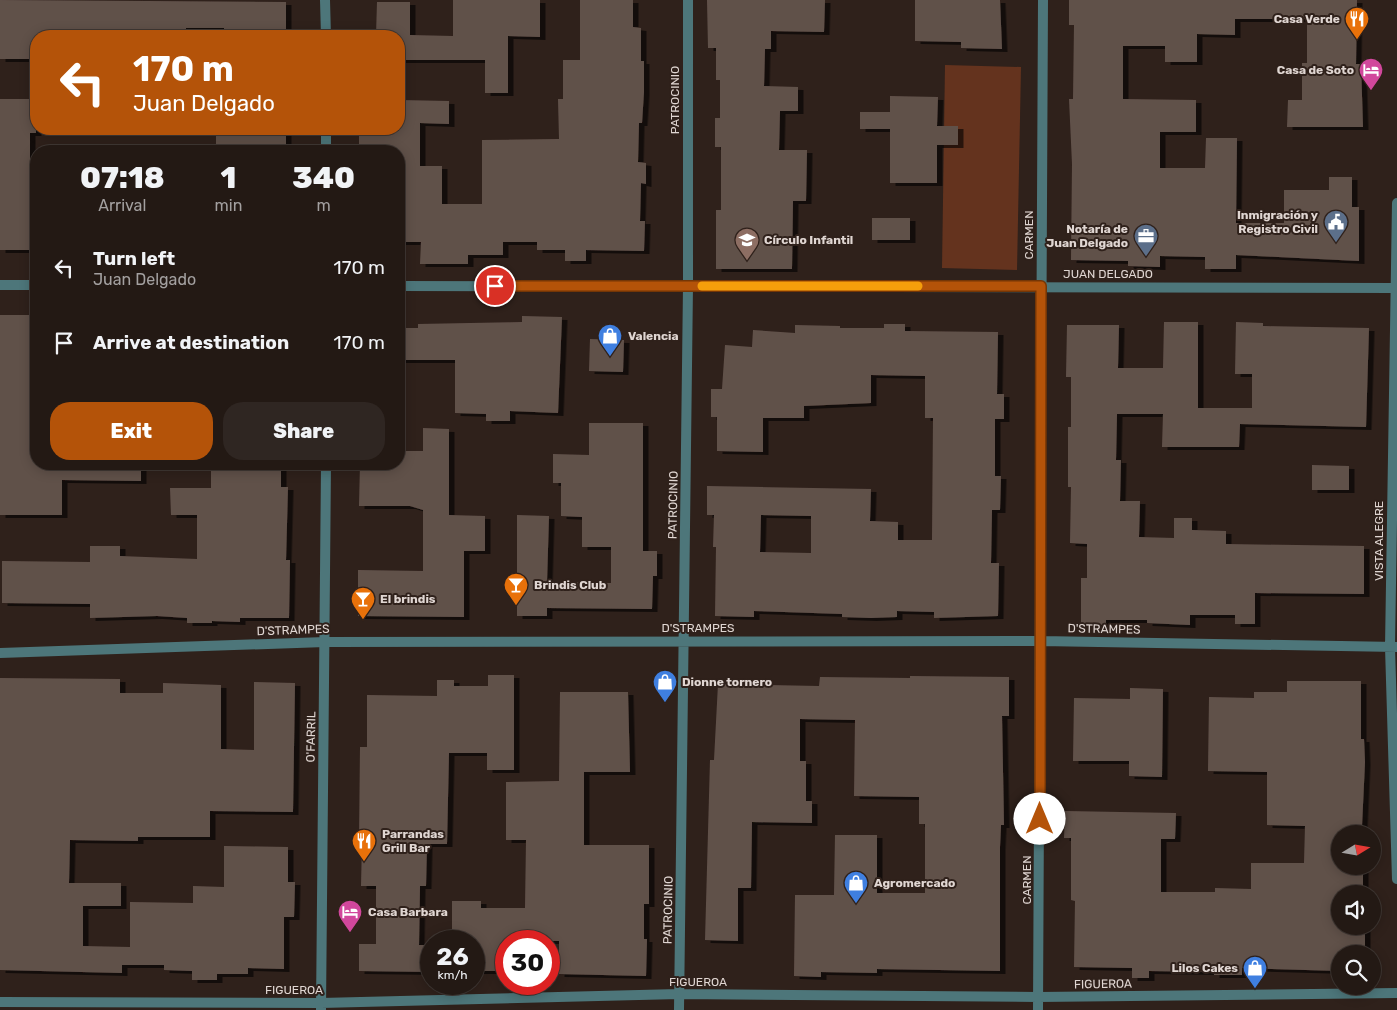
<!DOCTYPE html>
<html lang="en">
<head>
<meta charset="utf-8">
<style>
  :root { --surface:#231914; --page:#2f2622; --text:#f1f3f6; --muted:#a3a0a0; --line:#403834; --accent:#b45309 }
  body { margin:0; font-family:Rubik,sans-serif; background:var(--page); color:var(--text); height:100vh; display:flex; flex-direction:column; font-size:19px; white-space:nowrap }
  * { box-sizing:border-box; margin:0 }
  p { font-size:16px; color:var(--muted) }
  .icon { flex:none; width:28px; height:28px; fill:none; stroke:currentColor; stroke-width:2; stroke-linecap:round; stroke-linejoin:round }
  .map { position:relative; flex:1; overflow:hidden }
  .sheet { position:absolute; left:30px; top:145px; width:375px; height:325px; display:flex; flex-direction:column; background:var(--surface); border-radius:20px; box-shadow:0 2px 12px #0003,0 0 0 1px var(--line) }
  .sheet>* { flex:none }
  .hud { position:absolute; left:30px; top:30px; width:375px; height:105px; border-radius:20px; box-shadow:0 2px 12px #0003,0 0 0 1px var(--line); background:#b45309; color:#fff; overflow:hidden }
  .needle { width:32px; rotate:79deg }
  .tools { position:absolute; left:1331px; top:825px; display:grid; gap:10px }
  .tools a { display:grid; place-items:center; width:50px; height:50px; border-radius:50%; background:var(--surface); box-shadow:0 2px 12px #0003,0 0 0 1px var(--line); font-size:25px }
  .speed { position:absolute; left:420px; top:930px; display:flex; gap:10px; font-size:25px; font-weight:700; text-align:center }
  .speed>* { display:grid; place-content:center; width:65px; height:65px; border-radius:50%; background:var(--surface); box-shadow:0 2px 12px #0003,0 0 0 1px var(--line); line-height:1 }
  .speed small { font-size:12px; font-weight:400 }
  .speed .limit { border:8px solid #d22; background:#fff; color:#111 }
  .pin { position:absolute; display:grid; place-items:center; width:42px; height:42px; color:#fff; margin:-21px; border:2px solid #fff; border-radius:50%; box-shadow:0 1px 5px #0007 }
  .me { position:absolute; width:55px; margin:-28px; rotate:0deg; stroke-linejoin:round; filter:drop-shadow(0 0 4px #0008) }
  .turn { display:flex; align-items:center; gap:18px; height:105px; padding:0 20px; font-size:22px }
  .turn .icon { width:65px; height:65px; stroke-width:2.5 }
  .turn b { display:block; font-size:35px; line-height:42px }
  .eta { display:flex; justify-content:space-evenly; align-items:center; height:85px; text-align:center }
  .eta b { font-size:30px; font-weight:800; line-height:35px }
  .button { display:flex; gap:10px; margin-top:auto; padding:10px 20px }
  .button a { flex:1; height:58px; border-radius:20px; background:var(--accent); color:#fff; font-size:20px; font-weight:800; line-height:58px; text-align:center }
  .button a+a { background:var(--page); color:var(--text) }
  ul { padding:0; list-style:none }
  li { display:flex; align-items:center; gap:15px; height:75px; padding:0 20px }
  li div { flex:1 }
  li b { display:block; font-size:19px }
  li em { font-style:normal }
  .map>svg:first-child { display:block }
  .green { fill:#64331e }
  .building { fill:#61514a; fill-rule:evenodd; filter:url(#shadow) }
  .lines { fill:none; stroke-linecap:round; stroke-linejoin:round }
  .minor { stroke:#4d767a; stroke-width:10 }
  .tertiary { stroke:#4d767a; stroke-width:10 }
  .route-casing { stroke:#753606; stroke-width:12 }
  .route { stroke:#b45309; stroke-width:9 }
  .slow { stroke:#f59e0b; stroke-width:9 }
  .labels { text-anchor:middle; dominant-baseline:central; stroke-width:4; stroke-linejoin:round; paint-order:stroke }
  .poi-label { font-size:12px; font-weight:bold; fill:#e0d6d2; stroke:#2f211b; text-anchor:start }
  .street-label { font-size:12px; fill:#e0d6d2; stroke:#2f211b }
</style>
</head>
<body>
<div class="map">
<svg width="1397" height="1010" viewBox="0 0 1397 1010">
  <defs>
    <filter id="shadow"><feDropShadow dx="5.5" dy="3" stdDeviation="0" flood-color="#0009"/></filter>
  </defs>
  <rect width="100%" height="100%" fill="#2f211b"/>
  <path class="green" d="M945 65 1021 67 1017 270 942 268Z"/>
  <path class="building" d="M0 0 286 2V36H224V28H186V36H127V31L54 30V36H36V59H0Z
    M453 0H540V37L508 36V93H485V60H399V36H376L377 2H410V35L453 36Z
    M580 0H633V27L641 28V61H644V92L642 123H639L638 162 646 163V184L641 183 640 221H645L644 251 586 250V261H565V250H537V242H503V255H468V264H420L421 242H399V151H359V131H399V100L449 101V124L420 123V166H442V204H482V140L559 139 558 99H563V60H580Z
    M707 0H825L824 32 771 31V49H765L764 86 798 87V111H780L779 150H807L806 201H793L792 269H716V210H721V147H715V118H720V80H716V48H708Z
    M915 0H1000L1002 49 961 48V42L915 41Z
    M1069 0H1357L1356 64H1361L1363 127H1287L1288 100H1302V63H1307V19H1235V35L1197 34V62H1165V46H1123V99L1196 100V132H1160V168H1205L1206 138H1237L1236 223H1284V190H1329V177H1352V207H1359V261L1236 255V269H1205V257L1160 256V267L1128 266V261L1071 260 1072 164 1069 99H1073L1074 25H1069Z
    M890 96 938 97 937 126H958V145H937V183H890V129H860V112H890Z
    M0 99H36V133H30V166L36 167V250H0Z
    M216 129H286V151H216Z
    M872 218H910V240H872Z
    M0 315H35L36 464H141V481L62 480V515H0Z
    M522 316 562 317 558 413 510 411V421H486V414L455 413V360H399V328H418V324L522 322Z
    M1164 322H1198V408H1252V374H1235L1236 322 1263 323V326L1369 328 1366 427 1240 424 1239 447H1162L1163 414H1117L1116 460H1121L1120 501H1140L1139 537 1174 538V518H1192V530L1226 531V544L1364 546V594L1255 593V624H1235V615H1190V625L1147 623V620H1106V625L1081 624V578H1087V544L1070 543 1071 487H1068V427H1071V377H1066L1067 325H1119L1118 368H1163Z
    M884 324H905V331L998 332 997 394H1004V419H995V476H1001L1000 510H992L991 563H999L998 616 934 618V612L897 611V617L871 618 842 617V614L754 611V617L715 616 716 547H713L714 515H707V486L871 489 870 521 898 522V540H932L933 418H925V376L871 375V403L804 406V418H763V452L717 451V417H711V389H722L725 345 752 347 753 330 795 333V325L840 326V328H884ZM761 515 811 516V553L760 552Z
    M590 339 624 340 623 372 589 371Z
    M589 423H643V551H657V576H653L652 609 547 608V616H517V515L549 516 547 582 611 583V547H582V517L561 516V483H553V454L589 455Z
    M423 428 449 429V515L485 516V551H464V617L358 616V570L423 571V510L410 506H359L360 464H399V451H423Z
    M211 464H281V487H288L286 560H290L289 618H240V622L212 621V623H187V618L157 616 90 618V604L2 603V561L90 562V546H120V556L197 559V515H171L170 488H211Z
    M1312 465 1349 466V490H1312Z
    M488 675H514V770H487V753H449L447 844H427L426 886H420L419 945H431V972L359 971V944H376V886H361L362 843H359L360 747H367V695L437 696V680H454V686H488Z
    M910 676 1009 677V716H1002L1004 825H1001L1000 847V971L877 969V973L821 972V977L794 976 795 895H834L835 835H877V893H925V824H919V797L854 796 855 720 800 719V761H806V801H812V823L752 822 751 888H738V941L705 940 710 760H714L718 684 819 686 820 677 910 678Z
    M0 678 120 679V693H163V683L221 685V749L254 750V682L295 683 293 812 210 811V837H138V841L70 840 69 883H121V906H83V946L130 947V902L193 903V886L224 887V846L288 847V882H295L294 917H284V969L248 968V974H217V980H192V971L164 970V965H122V973L0 970Z
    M1287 681H1361V739H1364L1365 762 1362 826H1358V834H1340V866H1363V894H1340V926H1365V954H1340V971L1242 968V975H1214V972L1149 971V978H1132V968L1074 967 1075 901 1071 900V838H1064L1065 811 1176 813 1175 839H1161V892H1215V888L1251 889V863H1304L1305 826 1267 825V772L1208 771 1209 697 1254 698V692H1287Z
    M1130 688 1163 689 1162 777 1129 776V761H1073L1074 698 1130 699Z
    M560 692H628L630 772H584V845H649V904H644V939H647L646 976 559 974V941H506V971H474V941H452V901H481V908H525L526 840H506V782L559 781Z"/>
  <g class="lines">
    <path class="minor" d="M325 0 326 36
      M326 129V151
      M1397 203 1390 647 1397 879
      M0 653 325 642 1041 641 1397 647
      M0 1002 321 1003 679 994 1038 997 1397 993
      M321 1010 326 464
      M679 1010 688 286V0
      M1038 1010 1043 0"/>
    <path class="tertiary" d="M0 285H36
      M399 286 1397 288"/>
  </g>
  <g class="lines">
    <defs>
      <path id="route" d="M495 286H1041L1040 819"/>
    </defs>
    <use href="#route" class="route-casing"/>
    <use href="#route" class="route"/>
    <path class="slow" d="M702 286H918"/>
  </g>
  <defs>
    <symbol id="restaurant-pin" viewBox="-11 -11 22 30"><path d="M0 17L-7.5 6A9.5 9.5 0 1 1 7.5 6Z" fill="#e8710a" stroke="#2f211b"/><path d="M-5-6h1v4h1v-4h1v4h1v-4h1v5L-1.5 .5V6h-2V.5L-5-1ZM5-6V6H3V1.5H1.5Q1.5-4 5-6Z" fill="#fff"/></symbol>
    <symbol id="hotel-pin" viewBox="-11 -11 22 30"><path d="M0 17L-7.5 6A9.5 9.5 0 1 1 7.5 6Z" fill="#d1479c" stroke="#2f211b"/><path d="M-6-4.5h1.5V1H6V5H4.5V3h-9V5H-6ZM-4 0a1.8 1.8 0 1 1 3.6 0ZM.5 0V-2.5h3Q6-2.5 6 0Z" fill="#fff"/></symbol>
    <symbol id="civic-pin" viewBox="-11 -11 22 30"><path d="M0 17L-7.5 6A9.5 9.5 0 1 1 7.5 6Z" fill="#5c6f8a" stroke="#2f211b"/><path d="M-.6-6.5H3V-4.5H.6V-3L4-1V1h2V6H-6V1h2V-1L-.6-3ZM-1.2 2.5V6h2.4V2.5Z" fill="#fff"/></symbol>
    <symbol id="office-pin" viewBox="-11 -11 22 30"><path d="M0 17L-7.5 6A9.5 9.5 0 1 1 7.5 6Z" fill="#5c6f8a" stroke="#2f211b"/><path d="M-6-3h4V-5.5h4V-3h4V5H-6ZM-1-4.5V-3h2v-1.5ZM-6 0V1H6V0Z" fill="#fff"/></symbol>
    <symbol id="school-pin" viewBox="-11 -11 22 30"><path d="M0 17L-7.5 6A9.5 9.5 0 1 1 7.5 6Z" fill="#8d6e63" stroke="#2f211b"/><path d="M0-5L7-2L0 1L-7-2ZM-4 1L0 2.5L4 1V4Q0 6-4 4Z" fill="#fff"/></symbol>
    <symbol id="shop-pin" viewBox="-11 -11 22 30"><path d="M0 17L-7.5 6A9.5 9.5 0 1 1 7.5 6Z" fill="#3f7fe0" stroke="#2f211b"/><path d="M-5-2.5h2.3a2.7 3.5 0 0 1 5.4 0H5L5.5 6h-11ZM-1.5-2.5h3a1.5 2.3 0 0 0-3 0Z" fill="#fff"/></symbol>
    <symbol id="bar-pin" viewBox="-11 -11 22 30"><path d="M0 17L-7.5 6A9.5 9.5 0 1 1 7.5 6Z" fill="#e8710a" stroke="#2f211b"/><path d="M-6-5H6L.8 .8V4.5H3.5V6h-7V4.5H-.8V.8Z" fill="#fff"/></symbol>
  </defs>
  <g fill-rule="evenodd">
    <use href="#restaurant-pin" x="1343" y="5" width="28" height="38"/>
    <use href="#hotel-pin" x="1357" y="56" width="28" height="38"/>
    <use href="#civic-pin" x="1322" y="208" width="28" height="38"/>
    <use href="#office-pin" x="1132" y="222" width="28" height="38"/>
    <use href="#school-pin" x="733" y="226" width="28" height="38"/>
    <use href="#shop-pin" x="596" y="322" width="28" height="38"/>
    <use href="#bar-pin" x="502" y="571" width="28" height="38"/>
    <use href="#bar-pin" x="349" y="585" width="28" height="38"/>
    <use href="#shop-pin" x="651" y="668" width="28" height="38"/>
    <use href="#restaurant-pin" x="350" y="827" width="28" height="38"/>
    <use href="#shop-pin" x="842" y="869" width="28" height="38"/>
    <use href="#hotel-pin" x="336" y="898" width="28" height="38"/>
    <use href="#shop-pin" x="1241" y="954" width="28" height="38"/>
  </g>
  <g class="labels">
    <g class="poi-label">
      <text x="1340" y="19" text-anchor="end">Casa Verde</text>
      <text x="1354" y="70" text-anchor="end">Casa de Soto</text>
      <text x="1318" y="215" text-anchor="end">Inmigración y<tspan x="1318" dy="14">Registro Civil</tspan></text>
      <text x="1128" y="229" text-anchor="end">Notaría de<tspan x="1128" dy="14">Juan Delgado</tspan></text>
      <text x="764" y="240">Círculo Infantil</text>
      <text x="628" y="336">Valencia</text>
      <text x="534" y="585">Brindis Club</text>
      <text x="380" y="599">El brindis</text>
      <text x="682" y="682">Dionne tornero</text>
      <text x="382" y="834">Parrandas<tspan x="382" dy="14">Grill Bar</tspan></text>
      <text x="874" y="883">Agromercado</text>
      <text x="368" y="912">Casa Barbara</text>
      <text x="1238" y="968" text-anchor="end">Lilos Cakes</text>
    </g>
    <g class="street-label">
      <text transform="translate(675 100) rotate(-90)">PATROCINIO</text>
      <text transform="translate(1029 235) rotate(-90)">CARMEN</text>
      <text x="1108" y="274">JUAN DELGADO</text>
      <text transform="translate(673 505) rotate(-89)">PATROCINIO</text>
      <text transform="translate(1379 541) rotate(-90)">VISTA ALEGRE</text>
      <text x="698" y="628">D'STRAMPES</text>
      <text transform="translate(1104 629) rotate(1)">D'STRAMPES</text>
      <text transform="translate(293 630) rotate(-2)">D'STRAMPES</text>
      <text transform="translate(311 737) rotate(-89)">O'FARRIL</text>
      <text transform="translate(1027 880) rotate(-90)">CARMEN</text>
      <text transform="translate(668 910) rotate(-89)">PATROCINIO</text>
      <text x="698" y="982">FIGUEROA</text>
      <text transform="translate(1103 984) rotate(-1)">FIGUEROA</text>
      <text x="294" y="990">FIGUEROA</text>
    </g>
  </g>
</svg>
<div class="tools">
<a><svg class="needle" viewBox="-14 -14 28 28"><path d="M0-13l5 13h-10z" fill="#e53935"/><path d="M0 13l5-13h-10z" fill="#a3a0a0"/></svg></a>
<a><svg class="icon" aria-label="sound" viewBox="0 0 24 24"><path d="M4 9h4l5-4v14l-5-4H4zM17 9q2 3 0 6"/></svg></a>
<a><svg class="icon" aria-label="search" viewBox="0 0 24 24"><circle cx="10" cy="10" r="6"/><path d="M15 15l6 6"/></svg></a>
</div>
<div class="speed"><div>26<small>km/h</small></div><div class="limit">30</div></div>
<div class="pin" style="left:495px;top:286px;background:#d93025"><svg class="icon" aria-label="arrive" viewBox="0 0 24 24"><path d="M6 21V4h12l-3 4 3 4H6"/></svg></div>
<svg class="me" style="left:1040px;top:819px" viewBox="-20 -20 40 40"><circle r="19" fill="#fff"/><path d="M0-13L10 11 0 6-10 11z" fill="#b45309"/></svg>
<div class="hud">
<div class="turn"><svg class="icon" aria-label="left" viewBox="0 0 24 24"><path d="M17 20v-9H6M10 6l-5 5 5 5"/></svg><div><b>170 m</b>Juan Delgado</div></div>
</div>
<section class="sheet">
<div class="eta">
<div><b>07:18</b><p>Arrival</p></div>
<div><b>1</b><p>min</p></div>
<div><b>340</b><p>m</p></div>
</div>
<ul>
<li><svg class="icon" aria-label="left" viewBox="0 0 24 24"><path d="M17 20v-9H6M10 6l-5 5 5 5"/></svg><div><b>Turn left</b><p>Juan Delgado</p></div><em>170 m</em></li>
<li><svg class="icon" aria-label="arrive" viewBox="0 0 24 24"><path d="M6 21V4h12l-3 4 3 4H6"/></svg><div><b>Arrive at destination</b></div><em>170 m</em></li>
</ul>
<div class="button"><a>Exit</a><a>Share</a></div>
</section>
</div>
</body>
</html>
